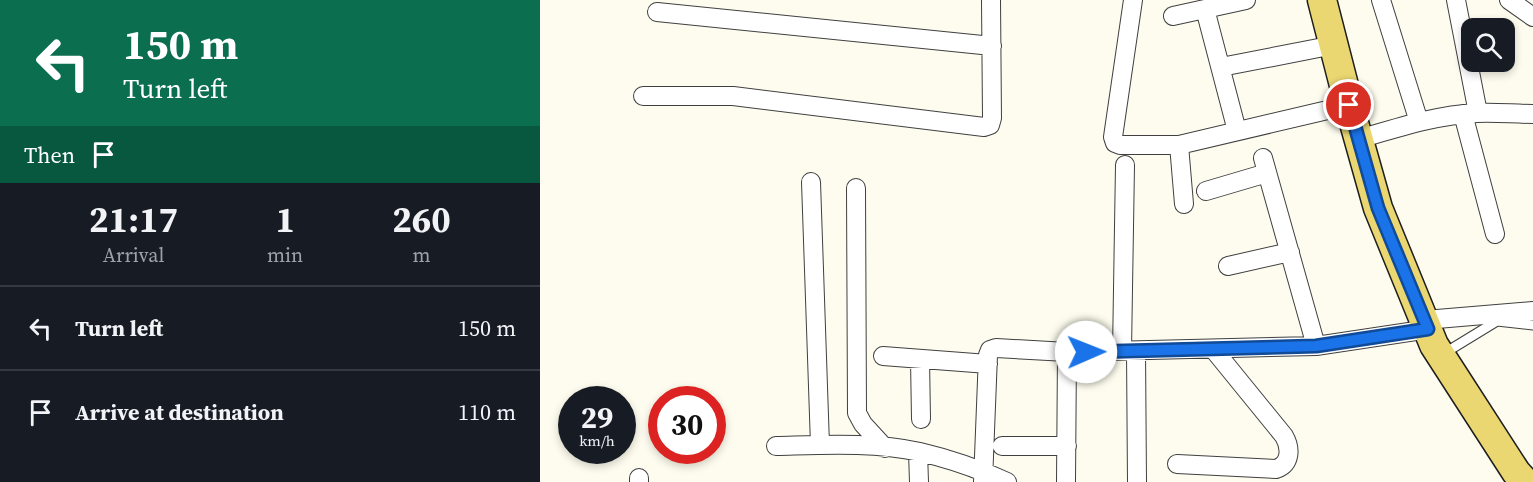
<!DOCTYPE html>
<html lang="en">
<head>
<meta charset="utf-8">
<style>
  :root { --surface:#171b24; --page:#242831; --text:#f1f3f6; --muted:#9ea1a6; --line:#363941 }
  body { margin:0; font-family:"Source Serif 4",serif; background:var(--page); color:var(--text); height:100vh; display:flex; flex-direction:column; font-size:22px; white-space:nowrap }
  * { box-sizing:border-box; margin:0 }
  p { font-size:20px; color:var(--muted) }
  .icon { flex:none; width:33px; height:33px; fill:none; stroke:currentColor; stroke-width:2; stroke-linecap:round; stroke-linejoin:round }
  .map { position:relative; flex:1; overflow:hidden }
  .drawer { display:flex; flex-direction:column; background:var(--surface); width:540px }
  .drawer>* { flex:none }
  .banner { background:#0b6e4f; color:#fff; overflow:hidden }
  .tools { position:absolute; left:921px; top:18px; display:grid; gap:12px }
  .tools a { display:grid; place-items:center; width:54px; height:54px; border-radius:12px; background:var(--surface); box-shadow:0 3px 9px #0003; font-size:30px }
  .speed { position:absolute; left:18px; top:386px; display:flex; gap:12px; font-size:30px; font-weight:700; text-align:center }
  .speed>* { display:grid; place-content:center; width:78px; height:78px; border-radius:50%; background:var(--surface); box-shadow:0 3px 9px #0003; line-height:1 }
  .speed small { font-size:15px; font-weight:400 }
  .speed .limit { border:9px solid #d22; background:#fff; color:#111 }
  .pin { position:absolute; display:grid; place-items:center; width:51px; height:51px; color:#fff; margin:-26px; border:3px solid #fff; border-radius:50%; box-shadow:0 2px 6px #0007 }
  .me { position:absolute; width:66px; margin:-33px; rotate:89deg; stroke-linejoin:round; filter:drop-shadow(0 0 4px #0008) }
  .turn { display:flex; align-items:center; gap:21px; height:126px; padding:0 24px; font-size:27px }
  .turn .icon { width:78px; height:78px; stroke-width:2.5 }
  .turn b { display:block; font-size:42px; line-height:51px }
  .then { display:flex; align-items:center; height:57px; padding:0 24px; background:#0003; gap:12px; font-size:22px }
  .eta { display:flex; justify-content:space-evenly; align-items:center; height:102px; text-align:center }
  .eta b { font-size:36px; font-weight:700; line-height:42px }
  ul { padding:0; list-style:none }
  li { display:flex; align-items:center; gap:18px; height:84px; padding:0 24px; border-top:2px solid var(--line) }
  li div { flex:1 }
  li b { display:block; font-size:22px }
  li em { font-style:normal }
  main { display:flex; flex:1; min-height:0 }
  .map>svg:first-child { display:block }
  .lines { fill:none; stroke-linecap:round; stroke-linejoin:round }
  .lane-casing { stroke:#404040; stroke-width:11 }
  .street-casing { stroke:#404040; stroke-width:20 }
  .primary-casing { stroke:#1e1e1e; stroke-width:31 }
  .lane { stroke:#fff; stroke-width:9 }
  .street { stroke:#fff; stroke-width:18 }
  .primary { stroke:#ead771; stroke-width:28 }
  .route-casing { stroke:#114b97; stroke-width:15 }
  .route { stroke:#1a73e8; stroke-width:10 }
</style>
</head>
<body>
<main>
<section class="drawer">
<div class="banner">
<div class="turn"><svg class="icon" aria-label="left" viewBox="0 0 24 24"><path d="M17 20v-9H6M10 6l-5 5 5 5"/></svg><div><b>150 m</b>Turn left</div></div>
<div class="then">Then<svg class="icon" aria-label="arrive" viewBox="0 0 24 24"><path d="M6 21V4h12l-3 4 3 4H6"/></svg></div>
</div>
<div class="eta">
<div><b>21:17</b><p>Arrival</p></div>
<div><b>1</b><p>min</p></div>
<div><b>260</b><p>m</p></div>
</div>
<ul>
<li><svg class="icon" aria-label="left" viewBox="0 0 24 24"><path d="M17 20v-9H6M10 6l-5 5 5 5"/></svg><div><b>Turn left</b></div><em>150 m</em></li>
<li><svg class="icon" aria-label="arrive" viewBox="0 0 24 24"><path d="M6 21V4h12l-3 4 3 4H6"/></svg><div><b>Arrive at destination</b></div><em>110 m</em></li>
</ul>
</section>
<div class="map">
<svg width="993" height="482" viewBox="0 0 993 482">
  <rect width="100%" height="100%" fill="#fdfcee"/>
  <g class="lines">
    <defs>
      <path id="lane" d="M903 354 957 321 993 325"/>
      <path id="street" d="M593 0 573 137 575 143 580 145H639L809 105
        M841 0 879 122
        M916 0 938 113
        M969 0 993 17
        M665 9 697 131
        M117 12 452 46
        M633 16 706 0
        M681 67 794 45
        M103 96H193L444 127 450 125 452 118 451 0
        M923 114 955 234
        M819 139C857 128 896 115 937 113 955 112 974 114 993 114
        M639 145 644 204
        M723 158 776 346
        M271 182 280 445
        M316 188 317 413 323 424 345 448
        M666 191 727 173
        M688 266 750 252
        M885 320 993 311
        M582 351 585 165
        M596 351 597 482
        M343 356 448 364
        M380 359 381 419
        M236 446C283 445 333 442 380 452 410 459 439 469 467 482
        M462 446H527
        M378 452 379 482
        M637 464 736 469C751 464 751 448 744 436L674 350
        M99 482V478
        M443 482 448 355 450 350 456 348 527 352 776 346 889 329
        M526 482 527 352"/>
      <path id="primary" d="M782 0 809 105 838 208 894 345 976 472 985 482"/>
    </defs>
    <use href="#lane" class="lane-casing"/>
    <use href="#street" class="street-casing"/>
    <use href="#primary" class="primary-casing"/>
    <use href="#lane" class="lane"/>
    <use href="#street" class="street"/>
    <use href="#primary" class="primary"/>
  </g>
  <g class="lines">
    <defs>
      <path id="route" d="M546 352 776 346 888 329 838 208 809 105"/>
    </defs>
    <use href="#route" class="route-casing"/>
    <use href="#route" class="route"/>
  </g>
</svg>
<div class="tools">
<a><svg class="icon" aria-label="search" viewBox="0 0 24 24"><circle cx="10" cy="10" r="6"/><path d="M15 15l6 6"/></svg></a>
</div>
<div class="speed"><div>29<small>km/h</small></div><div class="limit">30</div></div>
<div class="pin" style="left:809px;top:105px;background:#d93025"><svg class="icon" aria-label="arrive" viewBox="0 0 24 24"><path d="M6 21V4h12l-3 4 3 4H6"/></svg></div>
<svg class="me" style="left:546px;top:352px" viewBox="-20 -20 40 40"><circle r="19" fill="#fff"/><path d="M0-13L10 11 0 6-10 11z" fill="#1a73e8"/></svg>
</div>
</main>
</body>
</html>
